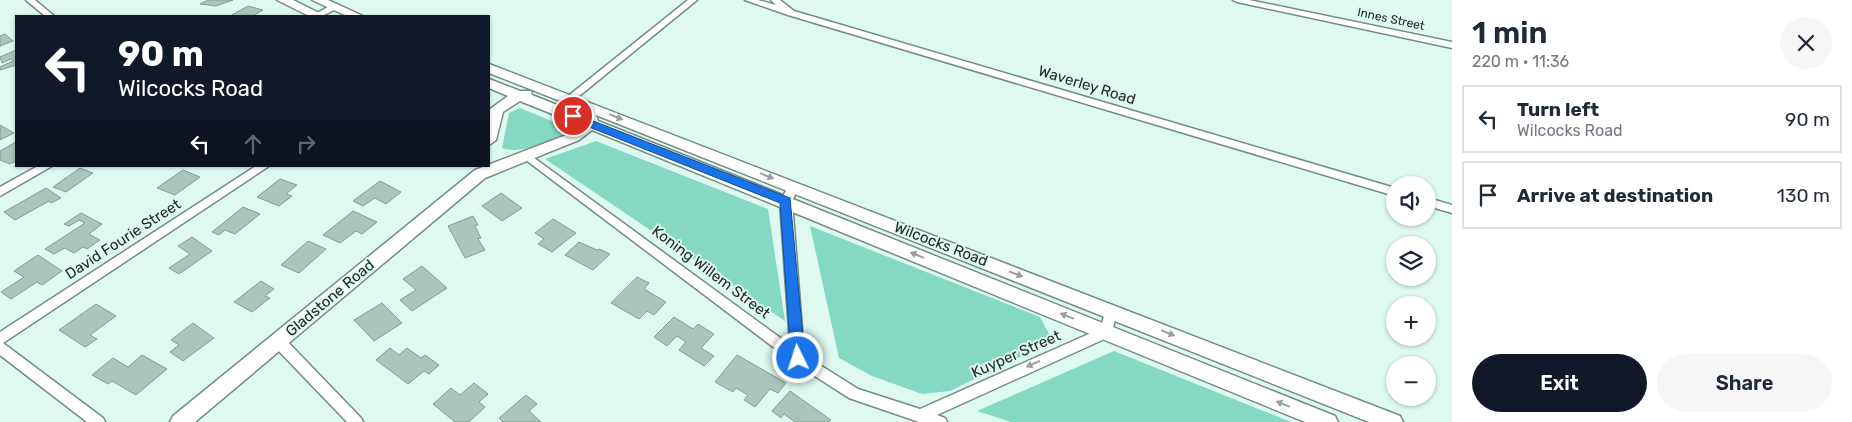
<!DOCTYPE html>
<html lang="en">
<head>
<meta charset="utf-8">
<style>
  :root { --surface:#fff; --page:#f6f6f7; --text:#1f2937; --muted:#747a83; --line:#e0e1e3; --accent:#111827 }
  body { margin:0; font-family:Rubik,sans-serif; background:var(--page); color:var(--text); height:100vh; display:flex; flex-direction:column; font-size:19px; white-space:nowrap }
  * { box-sizing:border-box; margin:0 }
  p { font-size:16px; color:var(--muted) }
  .icon { flex:none; width:28px; height:28px; fill:none; stroke:currentColor; stroke-width:2; stroke-linecap:round; stroke-linejoin:round }
  .map { position:relative; flex:1; overflow:hidden }
  .details { display:flex; flex-direction:column; background:var(--surface); width:400px }
  .details>* { flex:none }
  .banner { position:absolute; left:15px; top:15px; width:475px; height:152px; border-radius:0px; box-shadow:0 1px 4px #0004; background:#111827; color:#fff; overflow:hidden }
  .buttons { position:absolute; left:1386px; top:176px; display:grid; gap:10px }
  .buttons a { display:grid; place-items:center; width:50px; height:50px; border-radius:50%; background:var(--surface); box-shadow:0 1px 4px #0004; font-size:25px }
  .pin { position:absolute; display:grid; place-items:center; width:42px; height:42px; color:#fff; margin:-21px; border:2px solid #fff; border-radius:50%; box-shadow:0 1px 5px #0007 }
  .me { position:absolute; width:55px; margin:-28px; rotate:356deg; stroke-linejoin:round; filter:drop-shadow(0 0 4px #0008) }
  .turn { display:flex; align-items:center; gap:18px; height:105px; padding:0 20px; font-size:22px }
  .turn .icon { width:65px; height:65px; stroke-width:2.5 }
  .turn b { display:block; font-size:35px; line-height:42px }
  .lanes { display:flex; align-items:center; height:48px; padding:0 20px; background:#0003; justify-content:center; gap:25px; direction:ltr }
  .lanes .off { opacity:.35 }
  .round { display:grid; place-items:center; flex:none; width:52px; height:52px; border-radius:26px; background:var(--page) }
  .overview { display:flex; align-items:center; justify-content:space-between; height:85px; padding:0 20px }
  h1 { font-size:30px; font-weight:600; line-height:38px }
  .primary-button { display:flex; gap:10px; margin-top:auto; padding:10px 20px }
  .primary-button a { flex:1; height:58px; border-radius:30px; background:var(--accent); color:#fff; font-size:20px; font-weight:600; line-height:58px; text-align:center }
  .primary-button a+a { background:var(--page); color:var(--text) }
  ul { padding:0; list-style:none }
  li { display:flex; align-items:center; gap:15px; height:68px; margin:0 10px 8px; padding:0 10px; border:2px solid var(--line); border-radius:0px }
  li div { flex:1 }
  li b { display:block; font-size:19px }
  li em { font-style:normal }
  main { display:flex; flex:1; min-height:0 }
  .map>svg:first-child { display:block }
  .green { fill:#85d9c3 }
  .building { fill:#aac5bd; stroke:#849d96 }
  .lines { fill:none; stroke-linecap:round; stroke-linejoin:round }
  .street-casing { stroke:#738c84; stroke-width:3 }
  .secondary-casing { stroke:#738c84; stroke-width:3 }
  .street { fill:#fff; fill-rule:evenodd }
  .secondary { fill:#fff; fill-rule:evenodd }
  .oneway { fill:#9ba09e }
  .route { fill:#1a73e8; stroke:#114b97 }
  .labels { text-anchor:middle; dominant-baseline:central; stroke-width:4; stroke-linejoin:round; paint-order:stroke }
  .far-street-label { font-size:12px; fill:#212b28; stroke:#ddf9f0 }
  .street-label { font-size:15px; fill:#212b28; stroke:#ddf9f0 }
</style>
</head>
<body>
<main>
<div class="map">
<svg width="1452" height="422" viewBox="0 0 1452 422">
  <rect width="100%" height="100%" fill="#ddf9f0"/>
  <path class="green" d="M520 108 564 126 562 135C543 142 522 155 502 148L509 113Z
    M596 141 768 209 785 321 545 159Z
    M810 226 1040 317 1053 341 950 391 922 394 872 376 839 358Z
    M1114 351 1291 422H1011L977 411Z"/>
  <path class="building" d="M208 0H233L216 6 200 4Z
    M248 6 263 10 253 16H230Z
    M5 34 13 41 0 46V36Z
    M16 50V65L0 70V67L13 61 11 59 2 63 0 57Z
    M0 125 14 133 0 140Z
    M16 142V161L10 164 0 160V151Z
    M80 168 93 173 66 192 53 187Z
    M183 170 200 177 175 195 157 188Z
    M280 179 297 185 286 194 292 196 279 206 257 197Z
    M380 181 401 192 386 204 375 198 363 206 353 201Z
    M46 188 61 198 51 203 49 201 15 220 4 212Z
    M501 193 522 208 502 221 482 206Z
    M243 207 260 214 235 234 225 230 219 235 212 232Z
    M353 211 377 222 362 234 356 231 340 243 323 235Z
    M81 213 102 224 89 234 100 240 87 249 83 247 74 253 65 248 54 254 45 249 85 223 79 220 69 226 64 224Z
    M473 216 478 225 475 226 481 238 478 239 485 250 465 258 448 226Z
    M553 219 576 233 552 252 538 244 544 239 535 233Z
    M192 237 212 251 179 274 169 268 190 254 178 246Z
    M308 241 326 249 299 273 281 265Z
    M579 242 597 250 599 249 610 254 593 270 565 255Z
    M38 255 62 271 42 285 37 282 11 299 1 292 24 277 14 271Z
    M422 266 447 288 412 311 400 300 416 290 403 279Z
    M637 277 649 283 644 289 666 302 654 315 647 311 639 319 611 303Z
    M261 281 274 289 265 296 270 298 252 312 234 302Z
    M382 303 402 323 374 341 354 320Z
    M96 304 116 316 90 335 97 339 85 347 59 330Z
    M674 317 693 329 698 324 714 334 701 348 714 356 704 366 679 350 686 342 677 336 667 346 654 337Z
    M193 323 214 338 183 361 170 352 179 345 171 340Z
    M390 348 399 355 407 348 421 358 425 355 439 365 429 374 424 371 408 384 376 360Z
    M142 355 167 369 136 395 112 381 108 384 92 375 113 358 128 367Z
    M737 355 786 383 778 393 770 389 755 407 744 400 748 395 736 388 733 392 715 382Z
    M474 383 488 394 479 402 485 407 469 422H455L433 404 451 388 460 395Z
    M790 391 831 420 829 422H795L784 414 781 418 772 411Z
    M526 395 537 404 529 411 541 422H503L499 418Z"/>
  <g class="lines">
    <defs>
      <path id="street" d="M26 0H35L54 16H45Z
        M688 0H697L573 101H567L565 99 567 97Z
        M745 0H758L776 5 771 0H780L794 11 1395 188V196L788 15Z
        M1233 0H1249L1452 42V48L1237 2Z
        M333 4 337 7 336 9 322 16H312Z
        M526 152 790 345 780 201 790 184H798L799 187 792 201 804 355 858 389 920 409 1100 329 1107 307 1111 306 1115 307 1117 311 1111 336 937 415 945 418 947 422H919L849 398 793 362 522 157 521 155 522 153Z
        M38 166H52L0 196V187Z
        M256 166H269L3 343 103 418 105 422H87L0 355V332Z
        M1428 198 1452 205V213L1428 206Z
        M278 336 283 337 361 418 363 422H347L273 345 271 341 273 337Z"/>
      <path id="secondary" d="M277 0H293L325 16H309Z
        M312 0H328L363 16H347Z
        M489 64 1400 416 1403 422H1369L596 115 598 121 1335 416 1338 422H1305L592 130 579 140 485 178 195 422H170L173 416 475 170 569 134 580 125 520 101 503 112 496 140 489 145V110L508 96 489 88V79L520 91H531L532 95 582 115 586 111 489 73Z"/>
    </defs>
    <use href="#street" class="street-casing"/>
    <use href="#secondary" class="secondary-casing"/>
    <use href="#street" class="street"/>
    <use href="#secondary" class="secondary"/>
  </g>
  <defs><path id="oneway-solid" d="M-6-.8H1V-3.2L6.5 0L1 3.2V.8H-6Z" transform="scale(1.25)"/></defs>
  <g class="oneway">
    <use href="#oneway-solid" transform="translate(616 117) rotate(22)"/>
    <use href="#oneway-solid" transform="translate(767 176) rotate(22)"/>
    <use href="#oneway-solid" transform="translate(917 255) rotate(-158)"/>
    <use href="#oneway-solid" transform="translate(1016 274) rotate(21)"/>
    <use href="#oneway-solid" transform="translate(1067 316) rotate(-158)"/>
    <use href="#oneway-solid" transform="translate(1168 333) rotate(22)"/>
    <use href="#oneway-solid" transform="translate(1033 364) rotate(156)"/>
    <use href="#oneway-solid" transform="translate(1283 404) rotate(-158)"/>
  </g>
  <path class="route" d="M573 113 790 198 805 358 803 362H793L791 358 780 203 569 119 568 116Z"/>
  <g class="labels">
    <g class="far-street-label">
      <text transform="translate(1391 19) rotate(12)">Innes Street</text>
    </g>
    <g class="street-label">
      <text transform="translate(1087 85) rotate(17)">Waverley Road</text>
      <text transform="translate(123 239) rotate(-33)">David Fourie Street</text>
      <text transform="translate(941 244) rotate(21)">Wilcocks Road</text>
      <text transform="translate(711 272) rotate(37)">Koning Willem Street</text>
      <text transform="translate(330 298) rotate(-40)">Gladstone Road</text>
      <text transform="translate(1016 354) rotate(-24)">Kuyper Street</text>
    </g>
  </g>
</svg>
<div class="buttons">
<a><svg class="icon" aria-label="sound" viewBox="0 0 24 24"><path d="M4 9h4l5-4v14l-5-4H4zM17 9q2 3 0 6"/></svg></a>
<a><svg class="icon" aria-label="layers" viewBox="0 0 24 24"><path d="M12 4l9 5-9 5-9-5zM3 14l9 5 9-5"/></svg></a>
<a>+</a>
<a>−</a>
</div>
<div class="pin" style="left:573px;top:116px;background:#d93025"><svg class="icon" aria-label="arrive" viewBox="0 0 24 24"><path d="M6 21V4h12l-3 4 3 4H6"/></svg></div>
<svg class="me" style="left:798px;top:358px" viewBox="-20 -20 40 40"><circle r="17" fill="#1a73e8" stroke="#fff" stroke-width="3"/><path d="M0-11L8 9 0 5-8 9z" fill="#fff"/></svg>
<div class="banner">
<div class="turn"><svg class="icon" aria-label="left" viewBox="0 0 24 24"><path d="M17 20v-9H6M10 6l-5 5 5 5"/></svg><div><b>90 m</b>Wilcocks Road</div></div>
<div class="lanes"><svg class="icon" aria-label="left" viewBox="0 0 24 24"><path d="M17 20v-9H6M10 6l-5 5 5 5"/></svg><svg class="icon off" aria-label="ahead" viewBox="0 0 24 24"><path d="M12 20V5M6 11l6-6 6 6"/></svg><svg class="icon off" aria-label="right" viewBox="0 0 24 24"><path d="M7 20v-9h11M14 6l5 5-5 5"/></svg></div>
</div>
</div>
<section class="details">
<div class="overview"><div><h1>1 min</h1><p>220 m · 11:36</p></div><a class="round"><svg class="icon" aria-label="close" viewBox="0 0 24 24"><path d="M6 6l12 12M18 6L6 18"/></svg></a></div>
<ul>
<li><svg class="icon" aria-label="left" viewBox="0 0 24 24"><path d="M17 20v-9H6M10 6l-5 5 5 5"/></svg><div><b>Turn left</b><p>Wilcocks Road</p></div><em>90 m</em></li>
<li><svg class="icon" aria-label="arrive" viewBox="0 0 24 24"><path d="M6 21V4h12l-3 4 3 4H6"/></svg><div><b>Arrive at destination</b></div><em>130 m</em></li>
</ul>
<div class="primary-button"><a>Exit</a><a>Share</a></div>
</section>
</main>
</body>
</html>
